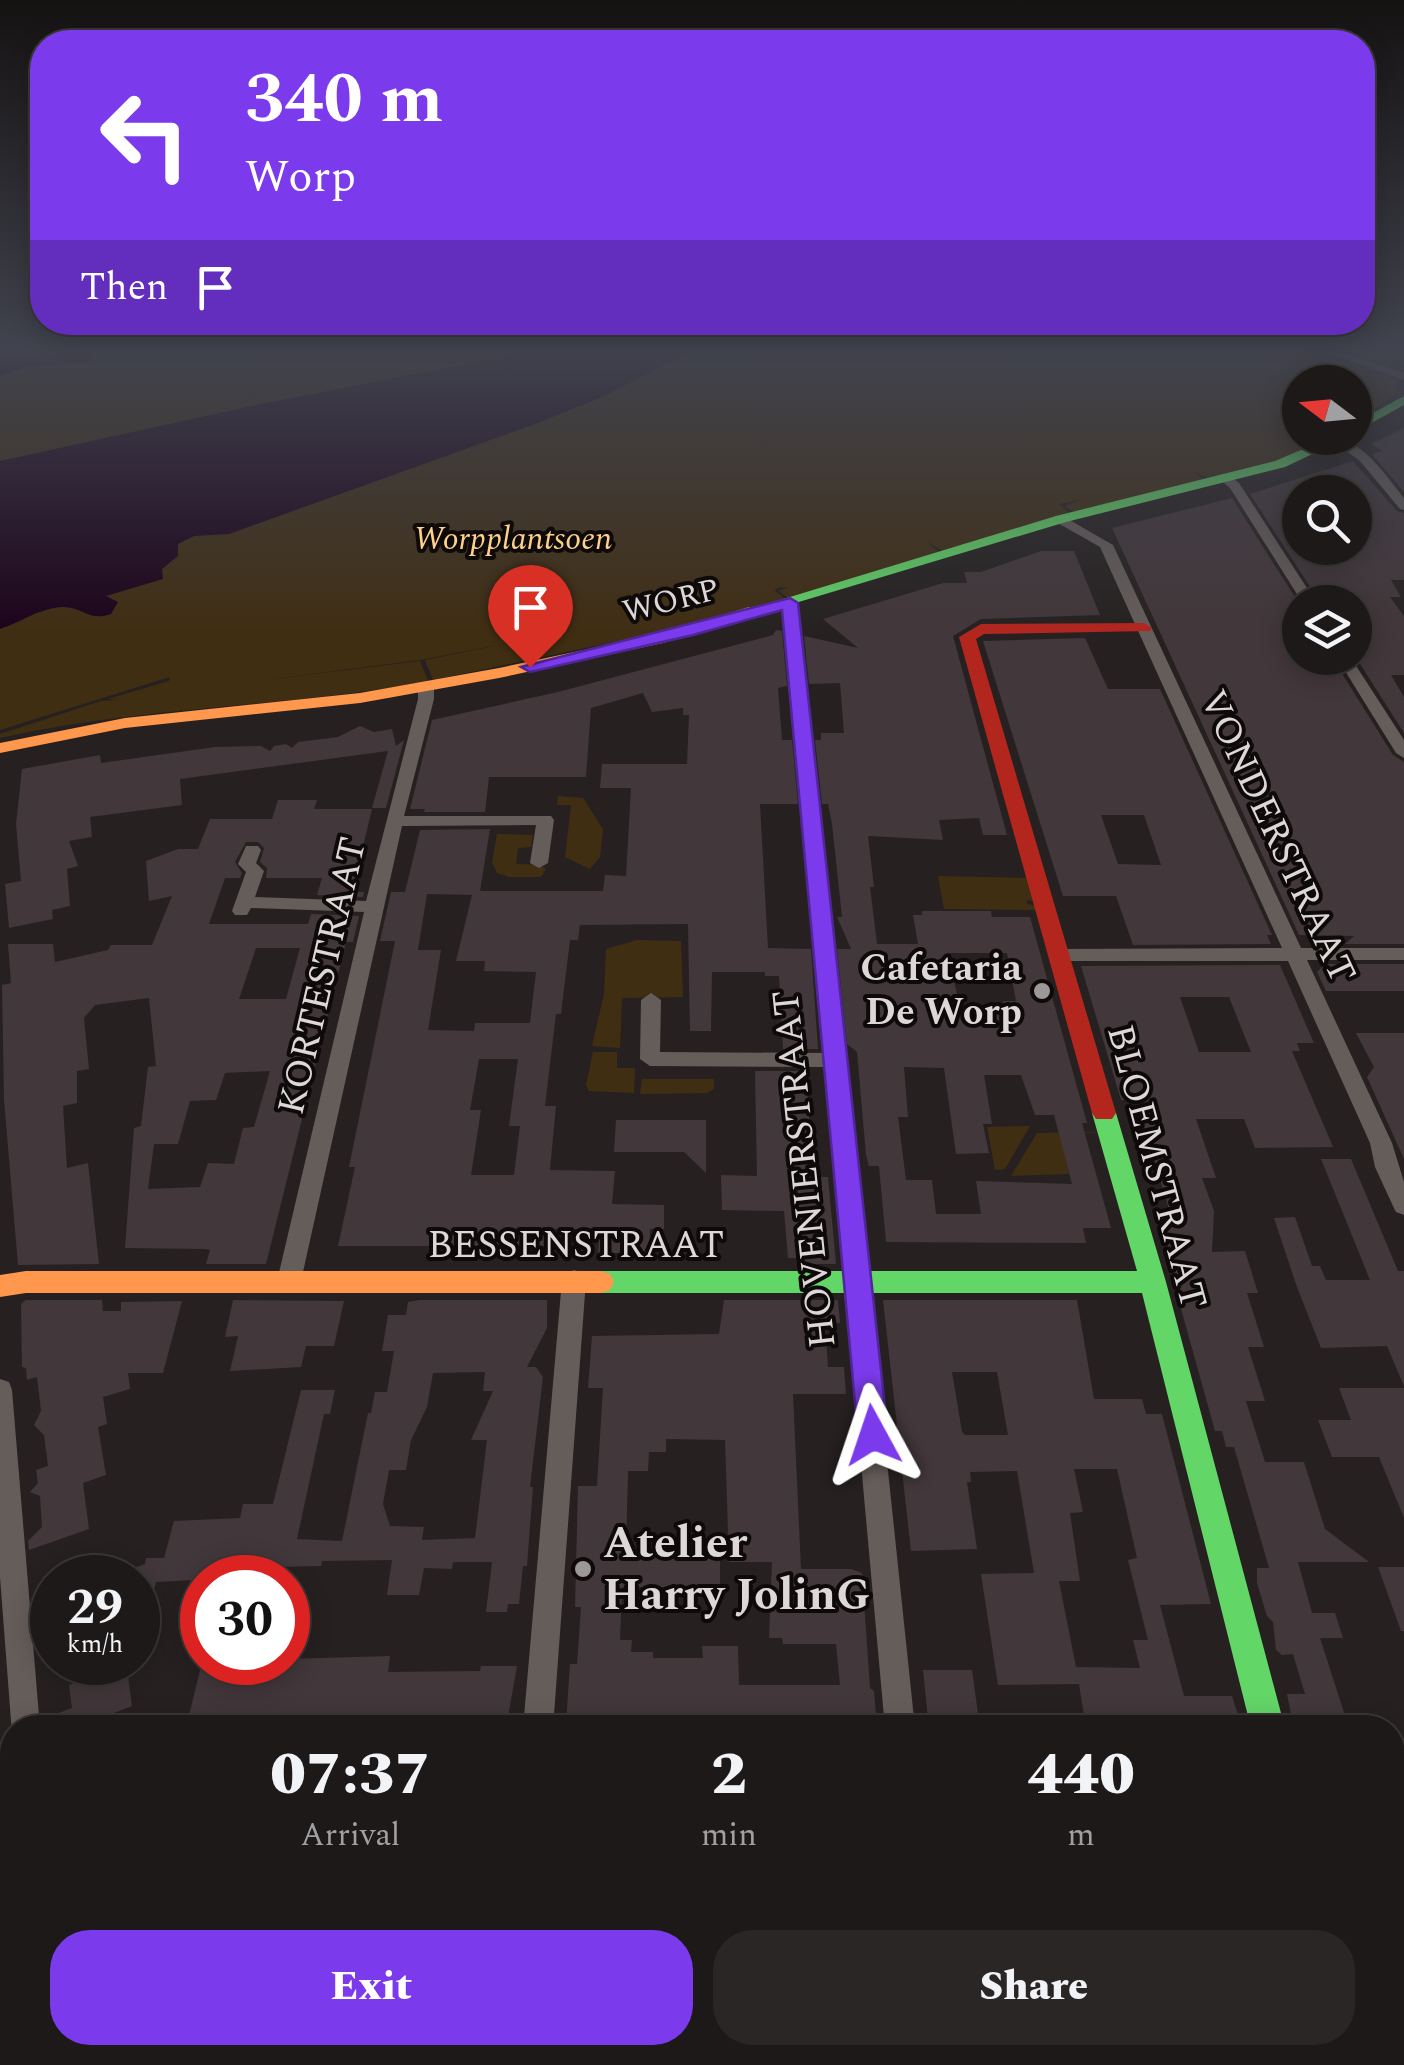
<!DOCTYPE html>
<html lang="en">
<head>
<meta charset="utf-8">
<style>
  :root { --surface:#1c1918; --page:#292625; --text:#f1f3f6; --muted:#a0a0a2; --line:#3a3837; --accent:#7c3aed }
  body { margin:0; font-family:Spectral,serif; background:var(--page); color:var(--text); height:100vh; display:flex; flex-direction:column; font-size:38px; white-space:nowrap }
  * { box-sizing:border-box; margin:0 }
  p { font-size:32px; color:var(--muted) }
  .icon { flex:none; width:55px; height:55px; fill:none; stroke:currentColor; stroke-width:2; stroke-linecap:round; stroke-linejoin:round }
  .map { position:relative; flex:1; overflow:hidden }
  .panel { position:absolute; left:0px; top:1715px; width:1405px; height:350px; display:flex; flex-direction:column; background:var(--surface); border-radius:40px 40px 0 0; box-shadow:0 5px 25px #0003,0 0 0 2px var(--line) }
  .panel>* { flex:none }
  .banner { position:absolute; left:30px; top:30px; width:1345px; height:305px; border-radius:40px; box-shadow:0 5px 25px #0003,0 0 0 2px var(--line); background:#7c3aed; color:#fff; overflow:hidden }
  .needle { width:65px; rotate:286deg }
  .fabs { position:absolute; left:1282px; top:365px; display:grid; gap:20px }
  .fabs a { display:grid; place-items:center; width:90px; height:90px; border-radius:50%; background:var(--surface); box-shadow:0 5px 25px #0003,0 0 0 2px var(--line); font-size:50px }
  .speed { position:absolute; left:30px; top:1555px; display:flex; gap:20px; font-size:50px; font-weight:700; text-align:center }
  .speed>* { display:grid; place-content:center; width:130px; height:130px; border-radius:50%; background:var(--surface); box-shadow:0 5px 25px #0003,0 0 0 2px var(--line); line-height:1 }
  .speed small { font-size:25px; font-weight:400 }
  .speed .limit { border:15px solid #d22; background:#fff; color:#111 }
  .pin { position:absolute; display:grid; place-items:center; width:85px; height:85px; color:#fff; margin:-102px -42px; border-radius:50% 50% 50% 0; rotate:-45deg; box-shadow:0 0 10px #0007 }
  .pin .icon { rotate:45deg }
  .me { position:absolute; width:110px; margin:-55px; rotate:355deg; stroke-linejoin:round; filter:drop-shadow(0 0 8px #0008) }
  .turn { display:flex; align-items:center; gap:35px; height:210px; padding:0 50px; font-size:45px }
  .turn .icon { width:130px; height:130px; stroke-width:2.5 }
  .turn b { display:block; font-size:70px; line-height:85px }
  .then { display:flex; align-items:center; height:95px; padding:0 50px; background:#0003; gap:20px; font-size:38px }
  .eta { display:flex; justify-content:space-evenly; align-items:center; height:170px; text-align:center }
  .eta b { font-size:60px; font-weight:800; line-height:70px }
  .primary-button { display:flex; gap:20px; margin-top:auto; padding:20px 50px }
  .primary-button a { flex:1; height:115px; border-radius:40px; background:var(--accent); color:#fff; font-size:40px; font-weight:800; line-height:115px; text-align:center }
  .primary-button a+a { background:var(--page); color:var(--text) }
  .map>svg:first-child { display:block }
  .green { fill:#402e13 }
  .water { fill:#1c031b }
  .building { fill:#42373a; fill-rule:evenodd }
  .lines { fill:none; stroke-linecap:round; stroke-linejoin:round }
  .street { fill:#655d5a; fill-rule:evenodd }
  .fast { fill:#63d668; fill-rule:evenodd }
  .slow { fill:#ff974d; fill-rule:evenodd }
  .jam { fill:#b3261e; fill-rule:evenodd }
  .route { fill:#7c3aed; stroke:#51269a; stroke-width:2.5 }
  .poi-dot { fill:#9d9797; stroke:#0e0a09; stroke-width:4 }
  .labels { text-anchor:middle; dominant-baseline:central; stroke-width:8; stroke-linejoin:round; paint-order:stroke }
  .far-park-label { font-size:32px; font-style:italic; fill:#fed18a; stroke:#0e0a09 }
  .far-street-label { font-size:32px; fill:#ddd7d7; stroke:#0e0a09 }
  .street-label { font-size:38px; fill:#ddd7d7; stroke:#0e0a09 }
  .poi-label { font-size:38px; font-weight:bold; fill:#ddd7d7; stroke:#0e0a09; text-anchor:end }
  .near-poi-label { font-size:45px; font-weight:bold; fill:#ddd7d7; stroke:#0e0a09; text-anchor:start }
</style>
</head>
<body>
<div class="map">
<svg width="1404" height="2065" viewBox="0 0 1404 2065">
  <rect width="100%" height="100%" fill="#262120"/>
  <path class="green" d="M99 347H1296L1370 370 1357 376C1373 372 1382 373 1398 381L1393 390 1398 392 1355 422V408L1368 398 1355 406V382H1300V438H1304L1286 448 1307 438H1328L1287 458 1208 478 1192 471 1203 479 1074 512 1064 506 1080 500 1059 504 1069 513 943 551 927 542 939 552 788 598 779 591 788 587 777 588 775 591 785 599 671 630 433 680 425 660 514 642 420 660 226 685 420 661 428 681C286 708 140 706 0 738V734L101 701 117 700 108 699 169 681 170 677 0 730V364Z
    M558 796 583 798 603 829 600 857 590 869 565 857 571 805H557Z
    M497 834 533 835 531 847 518 848 516 864 540 865 546 869 541 877H509L497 873 492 862Z
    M938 876 1031 878 1038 902 1027 900V904L1039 906 1040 910 944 909Z
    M637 940 681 941 683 997 622 998 620 1048 592 1046 604 994 606 949Z
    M593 1052H617V1068H635L634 1093 589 1091 586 1085Z
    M642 1079H714V1089L707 1093 640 1094Z
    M1030 1126 1005 1169 995 1170 987 1127Z
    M1101 1132 1060 1135 1069 1174 1011 1176 1037 1133Z
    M1393 1819H1404V2065H1198L1190 2053 1392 2052Z
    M0 1973 12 2023V2052L20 2053 23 2065H0Z
    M73 2053H232L235 2065H75Z"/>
  <path class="water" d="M0 347H91V362L27 367 0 376Z
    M553 347H700L600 398 538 423 229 534 194 536 178 544V556L162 569 163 579 106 596 118 602 111 614C90 622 83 607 63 607 39 608 22 622 0 629V461L261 404Z"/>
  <path class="building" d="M1404 428V492L1372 454 1382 451 1371 444Z
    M1353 461 1397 511 1404 513V580H1391L1401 597H1390L1404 616V675H1391L1404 697V733L1355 656V602H1320L1250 494ZM1300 492H1355V548H1300V526L1282 506 1300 501Z
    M1232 498 1298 602H1294L1300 612V664H1336L1393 755 1404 762V944H1345L1354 936 1299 935 1112 528Z
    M1041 551H1074L1100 615 981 619 953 636 1007 835H983L979 818 939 820 943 840 868 836 874 887H870L877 944H918L913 915H922V911H991L992 917H1030L1087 1123H1082L1111 1228H1083L1086 1243 886 1242 879 1166H869L866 1155 857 1052 847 1044 837 949H851L837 917H842L832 824 828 804H822L815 740H821V733H844L840 683 809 684 804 636 858 648 823 619 943 583H967L964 572H981ZM947 953H1007L1016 1001H1003L1005 1010H961ZM904 1067 944 1068 956 1154 989 1153 983 1124H992L984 1075H1021L1035 1115H1054L1072 1184 976 1181 981 1214H936L932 1180H906L898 1117H908Z
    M776 630 782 631 787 686 778 688 782 740H792L798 804H760L768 948 811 949 818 1049H783L779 976H765V972H712L711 1031H690L688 924 580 925 578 940H570L561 1014H556L545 1106H556L550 1170 615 1171 612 1204 664 1205V1229H650V1253H598L600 1229H554L552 1246H338L355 1167H349L395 941H380L391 892H405L420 830 490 829 480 891H603L605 875 626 876 631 788H600L602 764H687L689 715H683V708L652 712 643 693 591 708 586 777H489L485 812H424L425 809H410L432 720 558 692 773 635ZM427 894 472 895 456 961H485L484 971 536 972 530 1023H475L474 1031 428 1030 441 950H418ZM479 1059H518L509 1126H520L514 1175H471L481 1110H470Z
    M1085 638 1108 689H1160L1272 935H1267L1271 944 1133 945 1116 896H1063L983 641ZM1101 815H1144L1161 865 1118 864Z
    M360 726 374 732 392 729 396 746 404 740 386 808H372L388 751 180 779 182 805 90 817 92 837 69 841 78 866 67 869 70 906 52 910 53 919 9 928 5 884 21 881 16 824 22 769 100 755 101 763 215 747 261 746 270 751 274 746 286 744 292 748 298 742 338 737Z
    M278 800H317L314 809H372L352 892H364L363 897 317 895 322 878H266L267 868 260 862 264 848 258 842H246L235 862 242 873 240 878H225L209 924H308L311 914 359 916 353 942H346L266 1264H206L210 1250 205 1249 125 1248 134 1128 141 1126 148 1067 156 1066 149 998 95 1005 84 1018 89 1069 77 1071V1103L63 1106 67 1168 88 1163 99 1264 18 1265 4 1100 2 985 11 983 8 944H53L55 962 108 950 111 945H152L172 896 149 901 146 861 178 849H198L210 819H272ZM256 948H300L286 999H239ZM270 1071 254 1127 243 1128 234 1164 208 1163 200 1187 148 1189 154 1144H178L190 1101 216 1100 225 1073Z
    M1325 964H1404V991H1326L1317 972Z
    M1280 965 1314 1043H1297L1300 1051H1292L1333 1147 1255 1148 1244 1119H1196L1216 1178H1202L1214 1211 1212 1252 1245 1251 1258 1293H1247L1264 1347H1248L1265 1401H1246L1265 1462H1304L1325 1529 1369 1562H1298L1312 1613H1335L1343 1638H1320L1349 1728H1294L1287 1694H1305L1293 1654 1282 1655 1276 1650 1273 1622 1267 1616 1257 1583V1568H1269L1234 1447H1226L1222 1431H1215L1158 1226H1174L1136 1100H1121L1081 966ZM1180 997H1229L1251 1052H1199Z
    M1356 1033H1404V1159L1367 1077 1374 1067Z
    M755 1071H806L812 1161 807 1177H828L836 1264H798V1258H788L784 1211 722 1210 721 1175 757 1176Z
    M616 1120H706V1173L684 1152H614Z
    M1321 1159H1351L1398 1271H1404V1386L1387 1346 1321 1348 1297 1287 1274 1218 1295 1217 1312 1266H1320L1326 1280H1370Z
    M26 1300H102L103 1311H121V1302L182 1301 163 1373H128L130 1389 103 1397 107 1424 98 1427 106 1475 83 1483 89 1529 29 1550 28 1541 42 1527 40 1496 30 1492 38 1483 36 1470 48 1466 44 1435 34 1425 41 1411 37 1377 27 1380 26 1368 22 1367 21 1304Z
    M233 1300 344 1301 334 1346H306L301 1367 230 1371 238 1336 225 1337Z
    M419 1300H547V1328L527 1367H536L543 1377 530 1487H533L527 1566H523L519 1604H508L507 1612H486L492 1562H453L452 1569 424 1568 419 1595H387L392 1560 322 1561 321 1566 274 1567 272 1576 156 1582 144 1625 138 1624V1578H105L145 1564 146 1558H164L174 1521 240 1518 243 1504H273L301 1390H335L330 1414H324L297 1539 342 1541 368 1413H371L375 1392H387L394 1351H382L388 1315H406L408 1302ZM485 1372 483 1391H493L471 1440H487L475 1538 422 1540 424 1527 390 1526 383 1504 389 1470H406L411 1440 427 1407 433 1373Z
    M724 1300H838L840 1323 825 1322 828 1367H844L846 1394H793L801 1569H851L862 1573 870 1688 874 1691 877 1728H616L617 1724 566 1723 570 1664H577L581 1607H575L578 1486H597L603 1388H588L592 1336 719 1334ZM666 1439 725 1440 729 1562H772L769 1638H782L783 1644H836L840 1685H739L738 1646H702L703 1658H653V1652H631L632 1640H620L622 1587H664L663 1595 720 1599V1552L626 1551 628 1471H648L649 1452H666Z
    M883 1300H1077L1094 1399H1142L1146 1414H1162L1211 1604 1160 1605 1184 1696H1232L1242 1728H1086L1079 1684 998 1685 981 1574 1034 1573 1017 1471 970 1472 971 1482H967L977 1549 911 1551ZM952 1372H997L1008 1435H965L962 1432ZM1074 1469H1117L1137 1558 1128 1560 1148 1640H1133L1140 1668 1076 1667 1059 1581H1080L1070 1513 1083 1512Z
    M1339 1388H1404V1518L1379 1457H1332L1318 1420H1351Z
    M1378 1567H1404V1631H1401Z
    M390 1656 388 1672 480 1671 481 1666H517L506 1728H186L202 1662H224L222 1670 285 1669 288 1659Z
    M127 1669 132 1706 114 1713 116 1728H44L43 1719 72 1708 69 1685 106 1671 107 1677Z
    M923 1670H972L980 1728H929Z"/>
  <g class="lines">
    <path class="street" d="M1312 347H1327L1404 373V380Z
      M1331 438C1362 438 1386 476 1404 498V510L1400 509 1360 461 1332 441Z
      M1220 475H1228L1239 483 1316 602H1302L1230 488 1218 478Z
      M1061 515 1113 545 1301 948H1404V960H1307L1392 1143 1404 1182V1215L1396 1212 1393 1206 1375 1167 1370 1143 1288 961H1061L1052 955 1061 949 1282 948 1100 547 1056 522V516Z
      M790 599 797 603 915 1728H885L825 1067 650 1066 640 1059 641 1000 651 993 661 1000 660 1052 824 1053 783 603Z
      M1337 658H1351L1404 740V758L1396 753Z
      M426 682 434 687V699L404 816H551L554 820 548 863 539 868 530 863 536 825 402 826 301 1281 297 1288 289 1291 281 1288 277 1281 364 912 251 908 247 915H235L232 911 246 872 238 864 246 846H258L261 850 256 863 264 871 255 897 366 901 418 699V687Z
      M574 1270 582 1273 586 1280 553 1728H523L562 1280 566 1273Z
      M0 1379 9 1382 12 1390 40 1728H12V1734L0 1577Z
      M1392 1764H1404V1794H1392Z
      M437 2052H471L475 2065H441Z
      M944 2052H979L984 2065H949Z"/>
    <path class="fast" d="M1404 396V405L1355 432V423Z
      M1329 438H1346L1285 467 1066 522 755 615 741 612 1056 516 1275 461Z
      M1104 1104 1112 1107 1116 1113 1166 1282 1285 1728H1251L1142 1293H601L592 1290 588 1282 592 1274 601 1271H1137L1092 1113 1096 1107Z"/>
    <path class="slow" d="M749 607 755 609V615L663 643 499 678 360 703 125 728 0 753V743L125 718 360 693 499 668 660 634Z
      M26 1271H601L610 1274 614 1282 610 1290 601 1293H26L0 1297V1275Z"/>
    <path class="jam" d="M1144 623 1152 628 1150 631 984 634 976 639 1116 1113 1112 1119H1096L1092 1113 959 637 981 624Z"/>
  </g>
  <linearGradient id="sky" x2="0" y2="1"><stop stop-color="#151212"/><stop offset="0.55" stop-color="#41434e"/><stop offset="1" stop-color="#41434e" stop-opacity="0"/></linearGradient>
  <rect width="1404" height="636" fill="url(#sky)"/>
  <path class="route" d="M790 598 798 603 888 1435 883 1444 873 1448 863 1444 858 1435 782 610 693 635 530 672 521 667Z"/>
  <g class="poi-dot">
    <circle cx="1042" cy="991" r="10"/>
    <circle cx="583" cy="1569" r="10"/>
  </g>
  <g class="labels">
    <g class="far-park-label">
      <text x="513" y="539">Worpplantsoen</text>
    </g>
    <g class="far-street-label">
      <text transform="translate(671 601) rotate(-14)">WORP</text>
    </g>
    <g class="street-label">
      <text transform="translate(1277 837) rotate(65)">VONDERSTRAAT</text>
      <text transform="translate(323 976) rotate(-77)">KORTESTRAAT</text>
      <text transform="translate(1156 1167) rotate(75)">BLOEMSTRAAT</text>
      <text transform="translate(805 1169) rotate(-96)">HOVENIERSTRAAT</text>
      <text x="576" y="1246">BESSENSTRAAT</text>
    </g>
    <g class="poi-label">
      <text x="1022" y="969">Cafetaria<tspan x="1022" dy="44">De Worp</tspan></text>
    </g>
    <g class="near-poi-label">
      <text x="603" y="1543">Atelier<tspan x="603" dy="52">Harry JolinG</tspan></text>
    </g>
  </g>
</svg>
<div class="fabs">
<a><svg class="needle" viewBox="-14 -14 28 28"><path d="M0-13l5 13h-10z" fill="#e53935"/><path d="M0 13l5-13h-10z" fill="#a0a0a2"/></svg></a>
<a><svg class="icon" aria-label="search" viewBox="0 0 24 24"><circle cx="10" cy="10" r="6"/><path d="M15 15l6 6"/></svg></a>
<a><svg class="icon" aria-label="layers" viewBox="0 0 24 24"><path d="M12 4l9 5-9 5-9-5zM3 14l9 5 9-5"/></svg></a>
</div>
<div class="speed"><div>29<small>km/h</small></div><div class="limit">30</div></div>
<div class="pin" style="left:530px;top:667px;background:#d93025"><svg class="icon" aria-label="arrive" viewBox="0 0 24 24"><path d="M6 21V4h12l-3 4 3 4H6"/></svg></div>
<svg class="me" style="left:873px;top:1435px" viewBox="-20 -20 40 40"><path d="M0-17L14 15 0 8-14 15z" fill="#7c3aed" stroke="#fff" stroke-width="4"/></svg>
<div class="banner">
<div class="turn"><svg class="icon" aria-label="left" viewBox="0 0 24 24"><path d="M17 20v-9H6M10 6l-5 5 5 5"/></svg><div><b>340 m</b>Worp</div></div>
<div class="then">Then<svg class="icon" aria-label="arrive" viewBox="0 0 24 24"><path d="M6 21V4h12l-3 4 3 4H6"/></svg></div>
</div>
<section class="panel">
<div class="eta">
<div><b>07:37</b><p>Arrival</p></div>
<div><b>2</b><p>min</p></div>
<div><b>440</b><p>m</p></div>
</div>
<div class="primary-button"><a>Exit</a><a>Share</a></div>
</section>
</div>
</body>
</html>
